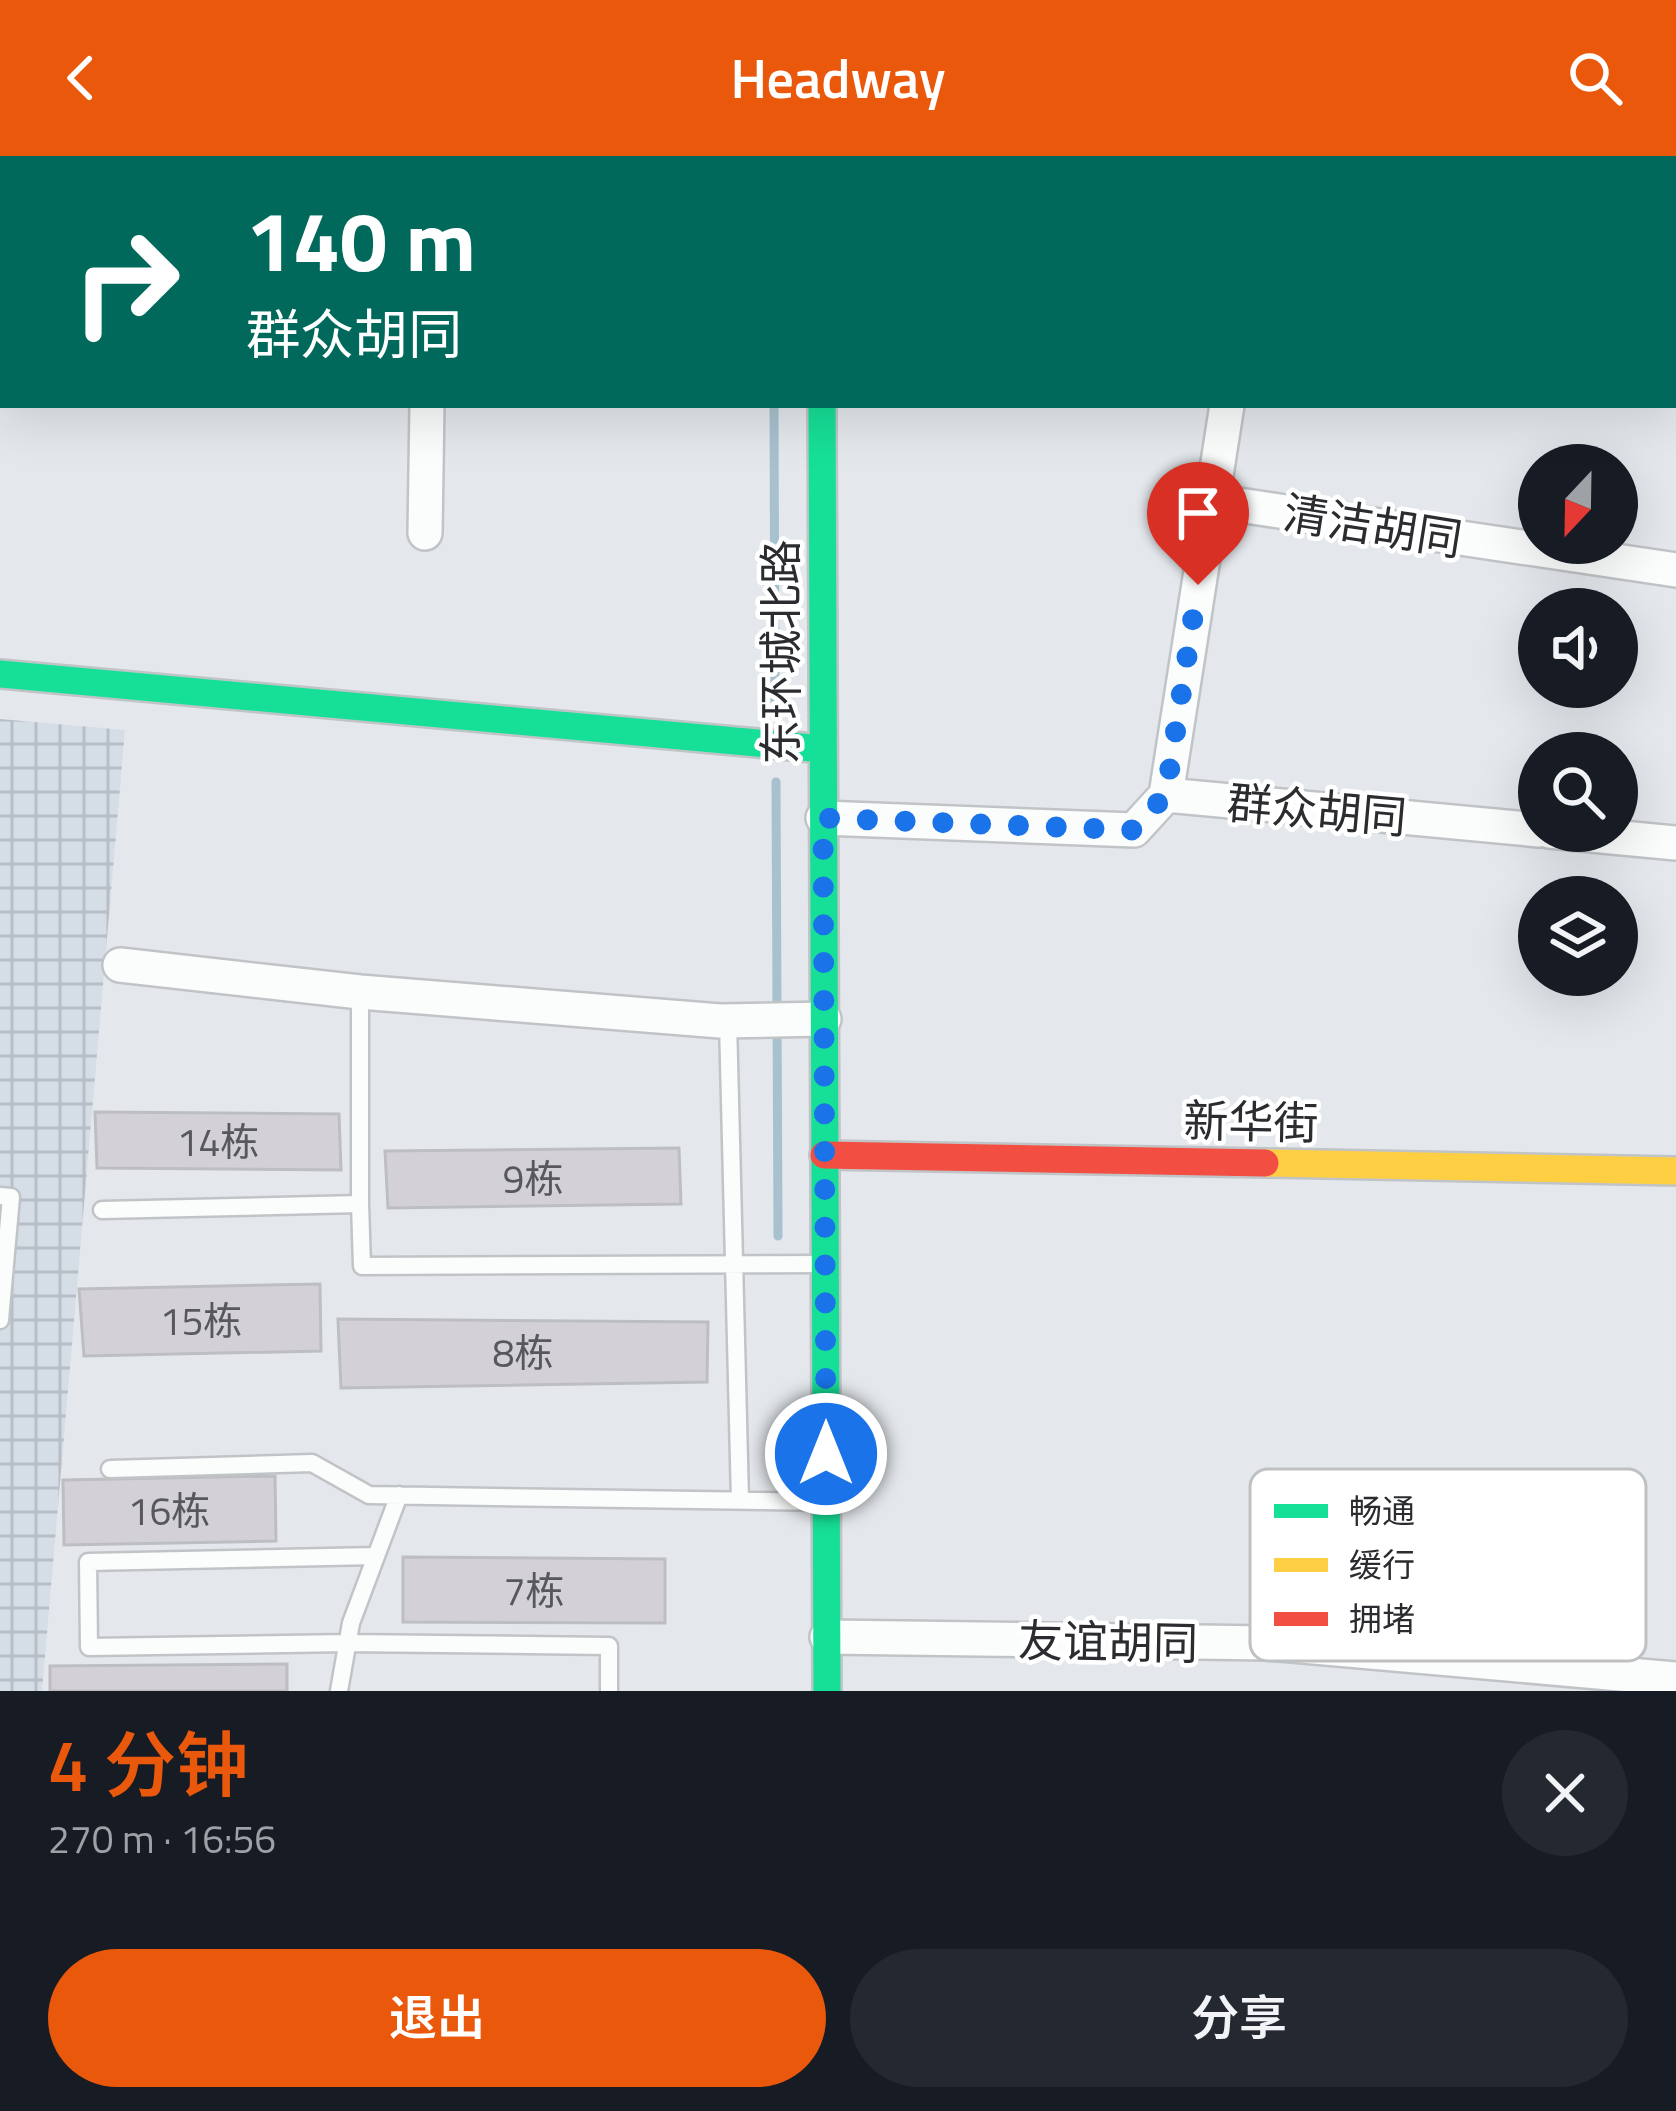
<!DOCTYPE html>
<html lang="zh">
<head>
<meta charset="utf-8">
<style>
  :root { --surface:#171b24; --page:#242831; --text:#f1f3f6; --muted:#9ea1a6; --accent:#ea580c }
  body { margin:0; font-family:"Titillium Web","Noto Sans SC",sans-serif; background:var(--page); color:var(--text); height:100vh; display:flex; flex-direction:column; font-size:45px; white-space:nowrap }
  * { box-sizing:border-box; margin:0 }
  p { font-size:39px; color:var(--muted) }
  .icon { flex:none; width:66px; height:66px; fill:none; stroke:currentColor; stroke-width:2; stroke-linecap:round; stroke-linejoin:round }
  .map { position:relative; height:1535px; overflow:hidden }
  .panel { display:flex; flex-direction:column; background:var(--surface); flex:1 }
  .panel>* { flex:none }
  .hud { position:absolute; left:0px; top:0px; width:1677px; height:252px; box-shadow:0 12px 48px #0002; background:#00695c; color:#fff; overflow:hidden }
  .needle { width:78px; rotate:202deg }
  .buttons { position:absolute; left:1518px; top:288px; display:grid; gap:24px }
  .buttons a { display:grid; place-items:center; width:120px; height:120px; border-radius:50%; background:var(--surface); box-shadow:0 12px 48px #0002; font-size:60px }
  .pin { position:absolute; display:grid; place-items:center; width:102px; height:102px; color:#fff; margin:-123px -51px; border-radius:50% 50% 50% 0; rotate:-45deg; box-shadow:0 0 12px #0007 }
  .pin .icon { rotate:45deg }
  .me { position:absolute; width:132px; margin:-66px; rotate:0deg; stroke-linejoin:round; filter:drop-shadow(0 0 9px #0008) }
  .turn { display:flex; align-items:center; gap:42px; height:252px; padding:0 48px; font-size:54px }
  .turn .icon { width:156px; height:156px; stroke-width:2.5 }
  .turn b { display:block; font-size:84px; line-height:102px }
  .round { display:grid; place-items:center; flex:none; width:126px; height:126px; border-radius:63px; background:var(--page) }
  .head { display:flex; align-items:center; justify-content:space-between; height:204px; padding:0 48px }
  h1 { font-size:72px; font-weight:600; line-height:90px; color:var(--accent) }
  .action { display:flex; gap:24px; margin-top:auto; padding:24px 48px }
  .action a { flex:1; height:138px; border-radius:72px; background:var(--accent); color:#fff; font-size:48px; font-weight:600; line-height:138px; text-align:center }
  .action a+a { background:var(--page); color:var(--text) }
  header { display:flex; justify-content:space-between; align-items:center; height:156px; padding:0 48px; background:var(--accent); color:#fff; font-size:54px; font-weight:600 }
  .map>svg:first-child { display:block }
  .industrial { fill:url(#industrial-grid) }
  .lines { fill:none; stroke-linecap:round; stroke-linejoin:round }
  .stream { stroke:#a8c1cf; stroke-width:9 }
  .building { fill:#d4d0d7; stroke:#bdbec1; stroke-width:3 }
  .lane-casing { stroke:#c1c4c7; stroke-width:21 }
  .street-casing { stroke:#c1c4c7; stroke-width:38 }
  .fast-casing { stroke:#c1c4c7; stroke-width:32 }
  .slow-casing { stroke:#c1c4c7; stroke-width:32 }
  .jam-casing { stroke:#c1c4c7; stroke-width:32 }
  .lane { stroke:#fbfcfc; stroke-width:16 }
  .street { stroke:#fbfcfc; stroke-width:33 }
  .fast { stroke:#16e098; stroke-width:27 }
  .slow { stroke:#ffcf43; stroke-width:27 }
  .jam { stroke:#f24e42; stroke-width:27 }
  .route { stroke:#1a73e8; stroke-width:21; stroke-dasharray:0 37.8 }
  .labels { text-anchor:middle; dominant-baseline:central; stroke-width:9; stroke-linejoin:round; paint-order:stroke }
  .number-label { font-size:39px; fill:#57585c }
  .street-label { font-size:45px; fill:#2a2c2f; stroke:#fff }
  .key { fill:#fff; stroke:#bfc0c1; stroke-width:3 }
  .key-label { font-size:33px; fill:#2a2c2f }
</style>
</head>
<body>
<header><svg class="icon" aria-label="back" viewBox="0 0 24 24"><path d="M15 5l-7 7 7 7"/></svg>Headway<svg class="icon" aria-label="search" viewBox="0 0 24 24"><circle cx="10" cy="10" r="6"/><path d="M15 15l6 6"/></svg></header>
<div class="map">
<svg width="1676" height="1535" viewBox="0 0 1676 1535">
  <defs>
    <pattern id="industrial-grid" width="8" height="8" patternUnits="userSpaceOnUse" patternTransform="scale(3)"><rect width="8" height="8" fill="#d5dde6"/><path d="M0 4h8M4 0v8" fill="none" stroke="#b7bec6"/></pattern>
  </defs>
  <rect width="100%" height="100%" fill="#e4e8ec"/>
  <path class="industrial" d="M0 563 125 574 42 1535H0Z"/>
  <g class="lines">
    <path class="stream" d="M772 0V3
      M774 249 775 545
      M776 626 778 1080"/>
  </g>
  <path class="building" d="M95 956 339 958 341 1014 97 1012Z
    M679 992 681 1048 388 1052 385 995Z
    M320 1128 321 1195 84 1200 79 1133Z
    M338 1163 708 1166 707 1226 341 1232Z
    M275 1320 276 1385 64 1389 63 1324Z
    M403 1401 665 1403V1467L403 1466Z
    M287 1508V1535H50V1510Z"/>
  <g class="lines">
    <defs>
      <path id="lane" d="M544 0V3
        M683 0V3
        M360 836V1048
        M728 865 740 1344
        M0 1040 11 1041 0 1164
        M102 1054 360 1048 362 1110 824 1108
        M110 1313 312 1307 369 1339 825 1346
        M376 1400 88 1406 89 1491 347 1487 609 1490V1535
        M339 1535 351 1467 399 1339"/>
      <path id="street" d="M433 3V0
        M1269 3 1270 0
        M0 209H3
        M1212 345 1676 414
        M425 377 427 249
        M1166 639 1227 249
        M823 662 1134 674 1166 639 1539 674
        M1549 675 1676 687
        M120 809 360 836 720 865 824 863
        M827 1481 1269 1487 1676 1523"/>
      <path id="fast" d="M821 0V3
        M822 249 827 1535
        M0 518 823 593"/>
      <path id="slow" d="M1265 1007 1676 1015"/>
      <path id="jam" d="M824 999 1265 1007"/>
    </defs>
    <use href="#lane" class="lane-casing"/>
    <use href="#street" class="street-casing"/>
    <use href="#fast" class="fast-casing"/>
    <use href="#slow" class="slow-casing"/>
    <use href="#jam" class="jam-casing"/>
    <use href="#lane" class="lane"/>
    <use href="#street" class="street"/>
    <use href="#fast" class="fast"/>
    <use href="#slow" class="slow"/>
    <use href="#jam" class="jam"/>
  </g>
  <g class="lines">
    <path class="route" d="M826 1298 823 662 1134 674 1166 638 1198 429"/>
  </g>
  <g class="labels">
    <g class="number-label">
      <text x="218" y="985">14栋</text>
      <text x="533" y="1022">9栋</text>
      <text x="201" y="1164">15栋</text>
      <text x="523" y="1196">8栋</text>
      <text x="169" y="1354">16栋</text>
      <text x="534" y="1434">7栋</text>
    </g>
    <g class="street-label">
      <text transform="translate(1373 369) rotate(9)">清洁胡同</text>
      <text transform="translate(780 496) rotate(-90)">东环城北路</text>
      <text transform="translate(1317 653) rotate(5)">群众胡同</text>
      <text transform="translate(1251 965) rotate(1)">新华街</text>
      <text transform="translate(1108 1485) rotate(1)">友谊胡同</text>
    </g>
  </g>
  <rect x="1250" y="1313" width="396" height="192" rx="18" class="key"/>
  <rect x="1274" y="1348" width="54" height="14" fill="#16e098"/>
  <rect x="1274" y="1402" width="54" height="14" fill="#ffcf43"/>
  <rect x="1274" y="1456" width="54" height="14" fill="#f24e42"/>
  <g class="key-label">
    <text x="1349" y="1367">畅通</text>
    <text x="1349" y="1421">缓行</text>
    <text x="1349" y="1475">拥堵</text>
  </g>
</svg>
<div class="buttons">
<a><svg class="needle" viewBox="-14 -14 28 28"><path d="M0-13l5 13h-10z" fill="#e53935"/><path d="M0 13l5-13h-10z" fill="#9ea1a6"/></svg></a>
<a><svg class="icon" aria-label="sound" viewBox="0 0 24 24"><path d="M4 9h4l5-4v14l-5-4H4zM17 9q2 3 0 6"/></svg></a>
<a><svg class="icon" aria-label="search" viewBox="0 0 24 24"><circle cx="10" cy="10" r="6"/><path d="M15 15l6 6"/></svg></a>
<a><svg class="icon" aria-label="layers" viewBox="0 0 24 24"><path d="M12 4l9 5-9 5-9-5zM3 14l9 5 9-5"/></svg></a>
</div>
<div class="pin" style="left:1198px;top:429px;background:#d93025"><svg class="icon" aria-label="arrive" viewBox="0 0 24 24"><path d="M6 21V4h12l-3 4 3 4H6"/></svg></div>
<svg class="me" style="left:826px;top:1298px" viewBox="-20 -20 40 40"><circle r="17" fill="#1a73e8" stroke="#fff" stroke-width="3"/><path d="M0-11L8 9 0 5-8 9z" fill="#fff"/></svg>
<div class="hud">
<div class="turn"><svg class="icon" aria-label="right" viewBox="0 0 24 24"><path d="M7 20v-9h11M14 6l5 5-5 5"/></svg><div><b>140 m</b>群众胡同</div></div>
</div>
</div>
<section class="panel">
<div class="head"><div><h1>4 分钟</h1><p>270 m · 16:56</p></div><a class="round"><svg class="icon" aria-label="close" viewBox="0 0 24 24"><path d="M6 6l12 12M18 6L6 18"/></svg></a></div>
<div class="action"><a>退出</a><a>分享</a></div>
</section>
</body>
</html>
